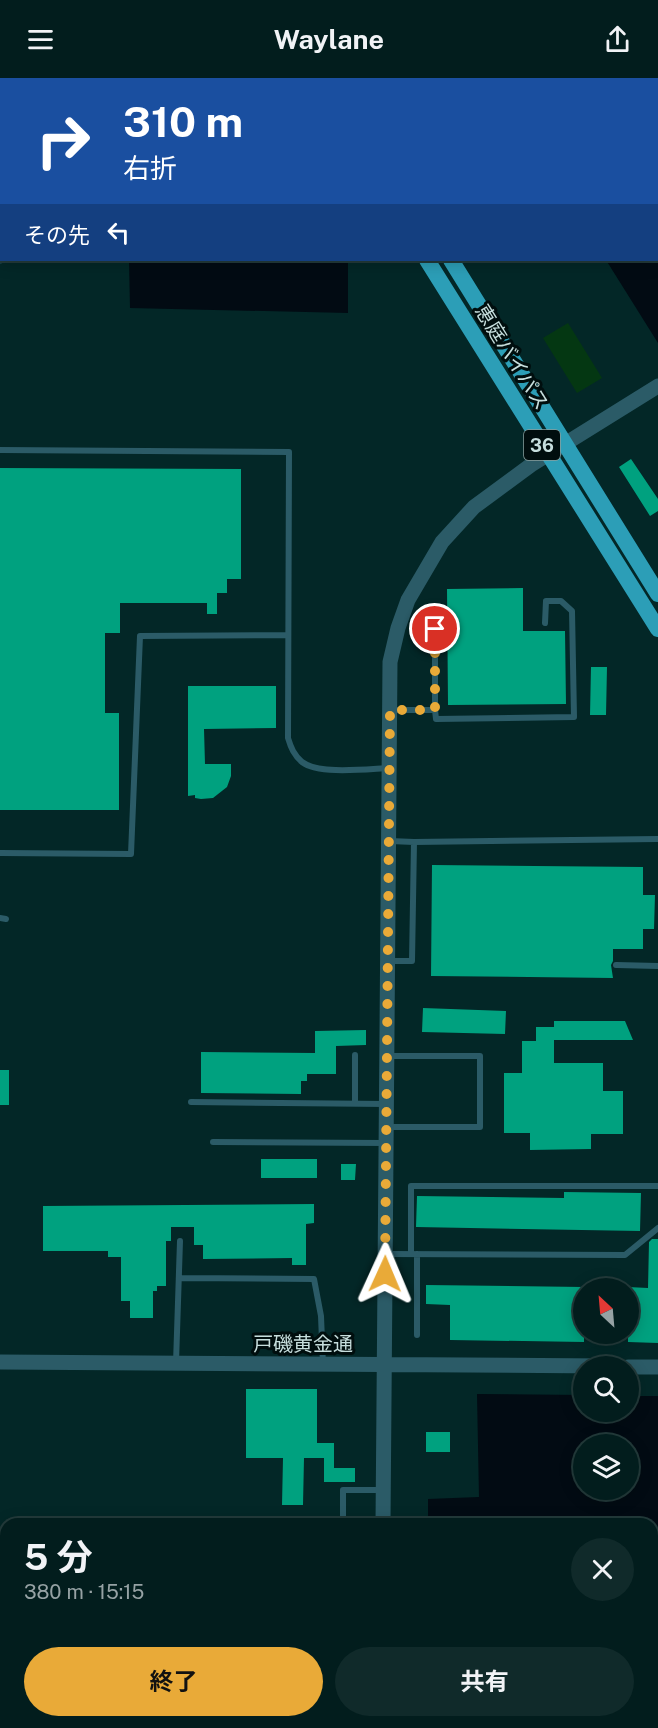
<!DOCTYPE html>
<html lang="ja">
<head>
<meta charset="utf-8">
<style>
  :root { --surface:#021d1d; --page:#102a2a; --text:#f1f3f6; --muted:#96a2a4; --line:#233b3b; --accent:#e9aa38 }
  body { margin:0; font-family:"Public Sans","Noto Sans JP",sans-serif; background:var(--page); color:var(--text); height:100vh; display:flex; flex-direction:column; font-size:22px; white-space:nowrap }
  * { box-sizing:border-box; margin:0 }
  p { font-size:20px; color:var(--muted) }
  .icon { flex:none; width:33px; height:33px; fill:none; stroke:currentColor; stroke-width:2; stroke-linecap:round; stroke-linejoin:round }
  .map { position:relative; flex:1; overflow:hidden }
  .sheet { position:absolute; left:0px; top:1440px; width:658px; height:210px; display:flex; flex-direction:column; background:var(--surface); border-radius:18px 18px 0 0; box-shadow:0 3px 15px #0003,0 0 0 2px var(--line) }
  .sheet>* { flex:none }
  .hud { position:absolute; left:0px; top:0px; width:658px; height:183px; box-shadow:0 3px 15px #0003,0 0 0 2px var(--line); background:#1a4fa0; color:#fff; overflow:hidden }
  .needle { width:39px; rotate:334deg }
  .controls { position:absolute; left:573px; top:1200px; display:grid; gap:12px }
  .controls a { display:grid; place-items:center; width:66px; height:66px; border-radius:50%; background:var(--surface); box-shadow:0 3px 15px #0003,0 0 0 2px var(--line); font-size:30px }
  .pin { position:absolute; display:grid; place-items:center; width:51px; height:51px; color:#fff; margin:-26px; border:3px solid #fff; border-radius:50%; box-shadow:0 2px 6px #0007 }
  .me { position:absolute; width:66px; margin:-33px; rotate:1deg; stroke-linejoin:round; filter:drop-shadow(0 0 4px #0008) }
  .turn { display:flex; align-items:center; gap:21px; height:126px; padding:0 24px; font-size:27px }
  .turn .icon { width:78px; height:78px; stroke-width:2.5 }
  .turn b { display:block; font-size:42px; line-height:51px }
  .then { display:flex; align-items:center; height:57px; padding:0 24px; background:#0003; gap:12px; font-size:22px }
  .round { display:grid; place-items:center; flex:none; width:63px; height:63px; border-radius:32px; background:var(--page) }
  .headline { display:flex; align-items:center; justify-content:space-between; height:102px; padding:0 24px }
  h1 { font-size:36px; font-weight:700; line-height:45px }
  .primary-button { display:flex; gap:12px; margin-top:auto; padding:12px 24px }
  .primary-button a { flex:1; height:69px; border-radius:36px; background:var(--accent); color:#111; font-size:24px; font-weight:700; line-height:69px; text-align:center }
  .primary-button a+a { background:var(--page); color:var(--text) }
  header { display:flex; justify-content:space-between; align-items:center; height:78px; padding:0 24px; background:var(--surface); font-size:27px; font-weight:700 }
  .map>svg:first-child { display:block }
  .green { fill:#043712 }
  .water { fill:#020b13; fill-rule:evenodd }
  .building { fill:#00a17f }
  .lines { fill:none; stroke-linecap:round; stroke-linejoin:round }
  .service { stroke:#2b5b67; stroke-width:6 }
  .tertiary { stroke:#2b5b67; stroke-width:15 }
  .trunk { stroke:#2c9eb7; stroke-width:16 }
  .route { stroke:#e9aa38; stroke-width:10; stroke-dasharray:0 18 }
  .labels { text-anchor:middle; dominant-baseline:central; stroke-width:6; stroke-linejoin:round; paint-order:stroke }
  .shield { fill:#000e0e; stroke:#8ba09f; stroke-width:1.5 }
  .shield-label { font-size:18px; font-weight:bold; fill:#c6dedd }
  .street-label { font-size:20px; fill:#c6dedd; stroke:#000e0e }
</style>
</head>
<body>
<header><svg class="icon" aria-label="menu" viewBox="0 0 24 24"><path d="M4 6h16M4 12h16M4 18h16"/></svg>Waylane<svg class="icon" aria-label="share" viewBox="0 0 24 24"><path d="M12 15V3M7 8l5-5 5 5M5 13v7h14v-7"/></svg></header>
<div class="map">
<svg width="658" height="1650" viewBox="0 0 658 1650">
  <rect width="100%" height="100%" fill="#032727"/>
  <path class="green" d="M568 245 602 300 577 315 543 260Z"/>
  <path class="water" d="M594 0H658V265L606 182H657V2Z
    M129 182H348V235L130 230Z
    M477 1316 583 1317 584 1334H628L629 1318H658V1526L653 1525 652 1446H428V1421L479 1419ZM584 1366H628V1412H584Z"/>
  <path class="building" d="M631 381 658 421V433L650 438 619 389Z
    M0 390 241 391V501H227V515H217V536H207V525H120V555H105V635H119V732H0Z
    M523 510V553H565L566 626 448 627 447 511Z
    M591 589H607L606 637H590Z
    M188 608H276V650L204 651 205 686H231V698L227 709 213 720 201 721 195 720V717L188 718Z
    M432 787 643 789V817H655L654 851H643V871H613V883L611 887 613 900 431 898Z
    M423 930 506 933 505 956 422 954Z
    M554 943H625L633 962H554V985H603V1013H623V1056H591V1071L530 1072V1055H504V995H522V963H536V949H554Z
    M366 952V967L336 968V996H307V1003H301V1016L201 1015V974L315 975V953Z
    M0 992H9V1027H0Z
    M261 1081H317V1100H261Z
    M341 1086H356L355 1102H341Z
    M564 1114 641 1115 640 1153 416 1149 417 1118 564 1120Z
    M314 1126V1145L306 1146V1187H292V1180L203 1181V1167H194V1149H171V1163H166V1208H157V1213H153V1240H130V1223H121V1179H108V1173H43V1128Z
    M652 1161H658V1265L628 1264V1209L648 1210 649 1164Z
    M426 1207 584 1209V1264L450 1262V1227L426 1226Z
    M246 1311H317V1365H334V1390H355V1404H324V1380H304L303 1427H282L283 1380H246Z
    M426 1354H450V1374H426Z"/>
  <g class="lines">
    <path class="service" d="M258 0 259 2
      M508 0V2
      M20 2V0
      M0 106H2
      M0 372 289 374 288 660C291 670 294 677 302 684 319 697 367 691 389 690
      M391 632H435V531
      M435 632 436 641 574 639 572 533 561 523H546L545 545
      M414 764 658 761
      M0 775 131 776 140 558 288 557
      M0 840 6 841
      M388 883H412L414 764 390 763
      M616 887 658 888
      M355 977V1025
      M191 1024 386 1026
      M387 1049H480V978H388
      M213 1064 386 1065
      M386 1176 625 1177 658 1150
      M411 1176V1108H658
      M417 1176V1257
      M179 1200 314 1201 321 1238 323 1287
      M176 1285 180 1163
      M343 1446V1412H382
      M171 1644V1650"/>
    <path class="tertiary" d="M283 2 286 0
      M0 178 2 177
      M0 1284 605 1288
      M628 1289H658
      M383 1446 390 584 398 550 408 522 442 464 474 429 531 387 658 308
      M0 1635H6
      M382 1650V1644"/>
    <path class="trunk" d="M315 0 316 2
      M338 0 339 2
      M427 182 658 551
      M451 182 658 516"/>
  </g>
  <g class="lines">
    <path class="route" d="M385 1196 390 632H435V551"/>
  </g>
  <g class="labels">
    <rect class="shield" x="524" y="352" width="36" height="30" rx="4.5"/>
    <g class="shield-label">
      <text x="542" y="367">36</text>
    </g>
    <g class="street-label">
      <text transform="translate(512 279) rotate(58)">恵庭バイパス</text>
      <text x="303" y="1266">戸磯黄金通</text>
    </g>
  </g>
</svg>
<div class="controls">
<a><svg class="needle" viewBox="-14 -14 28 28"><path d="M0-13l5 13h-10z" fill="#e53935"/><path d="M0 13l5-13h-10z" fill="#96a2a4"/></svg></a>
<a><svg class="icon" aria-label="search" viewBox="0 0 24 24"><circle cx="10" cy="10" r="6"/><path d="M15 15l6 6"/></svg></a>
<a><svg class="icon" aria-label="layers" viewBox="0 0 24 24"><path d="M12 4l9 5-9 5-9-5zM3 14l9 5 9-5"/></svg></a>
</div>
<div class="pin" style="left:435px;top:551px;background:#d93025"><svg class="icon" aria-label="arrive" viewBox="0 0 24 24"><path d="M6 21V4h12l-3 4 3 4H6"/></svg></div>
<svg class="me" style="left:385px;top:1196px" viewBox="-20 -20 40 40"><path d="M0-17L14 15 0 8-14 15z" fill="#e9aa38" stroke="#fff" stroke-width="4"/></svg>
<div class="hud">
<div class="turn"><svg class="icon" aria-label="right" viewBox="0 0 24 24"><path d="M7 20v-9h11M14 6l5 5-5 5"/></svg><div><b>310 m</b>右折</div></div>
<div class="then">その先<svg class="icon" aria-label="left" viewBox="0 0 24 24"><path d="M17 20v-9H6M10 6l-5 5 5 5"/></svg></div>
</div>
<section class="sheet">
<div class="headline"><div><h1>5 分</h1><p>380 m · 15:15</p></div><a class="round"><svg class="icon" aria-label="close" viewBox="0 0 24 24"><path d="M6 6l12 12M18 6L6 18"/></svg></a></div>
<div class="primary-button"><a>終了</a><a>共有</a></div>
</section>
</div>
</body>
</html>
